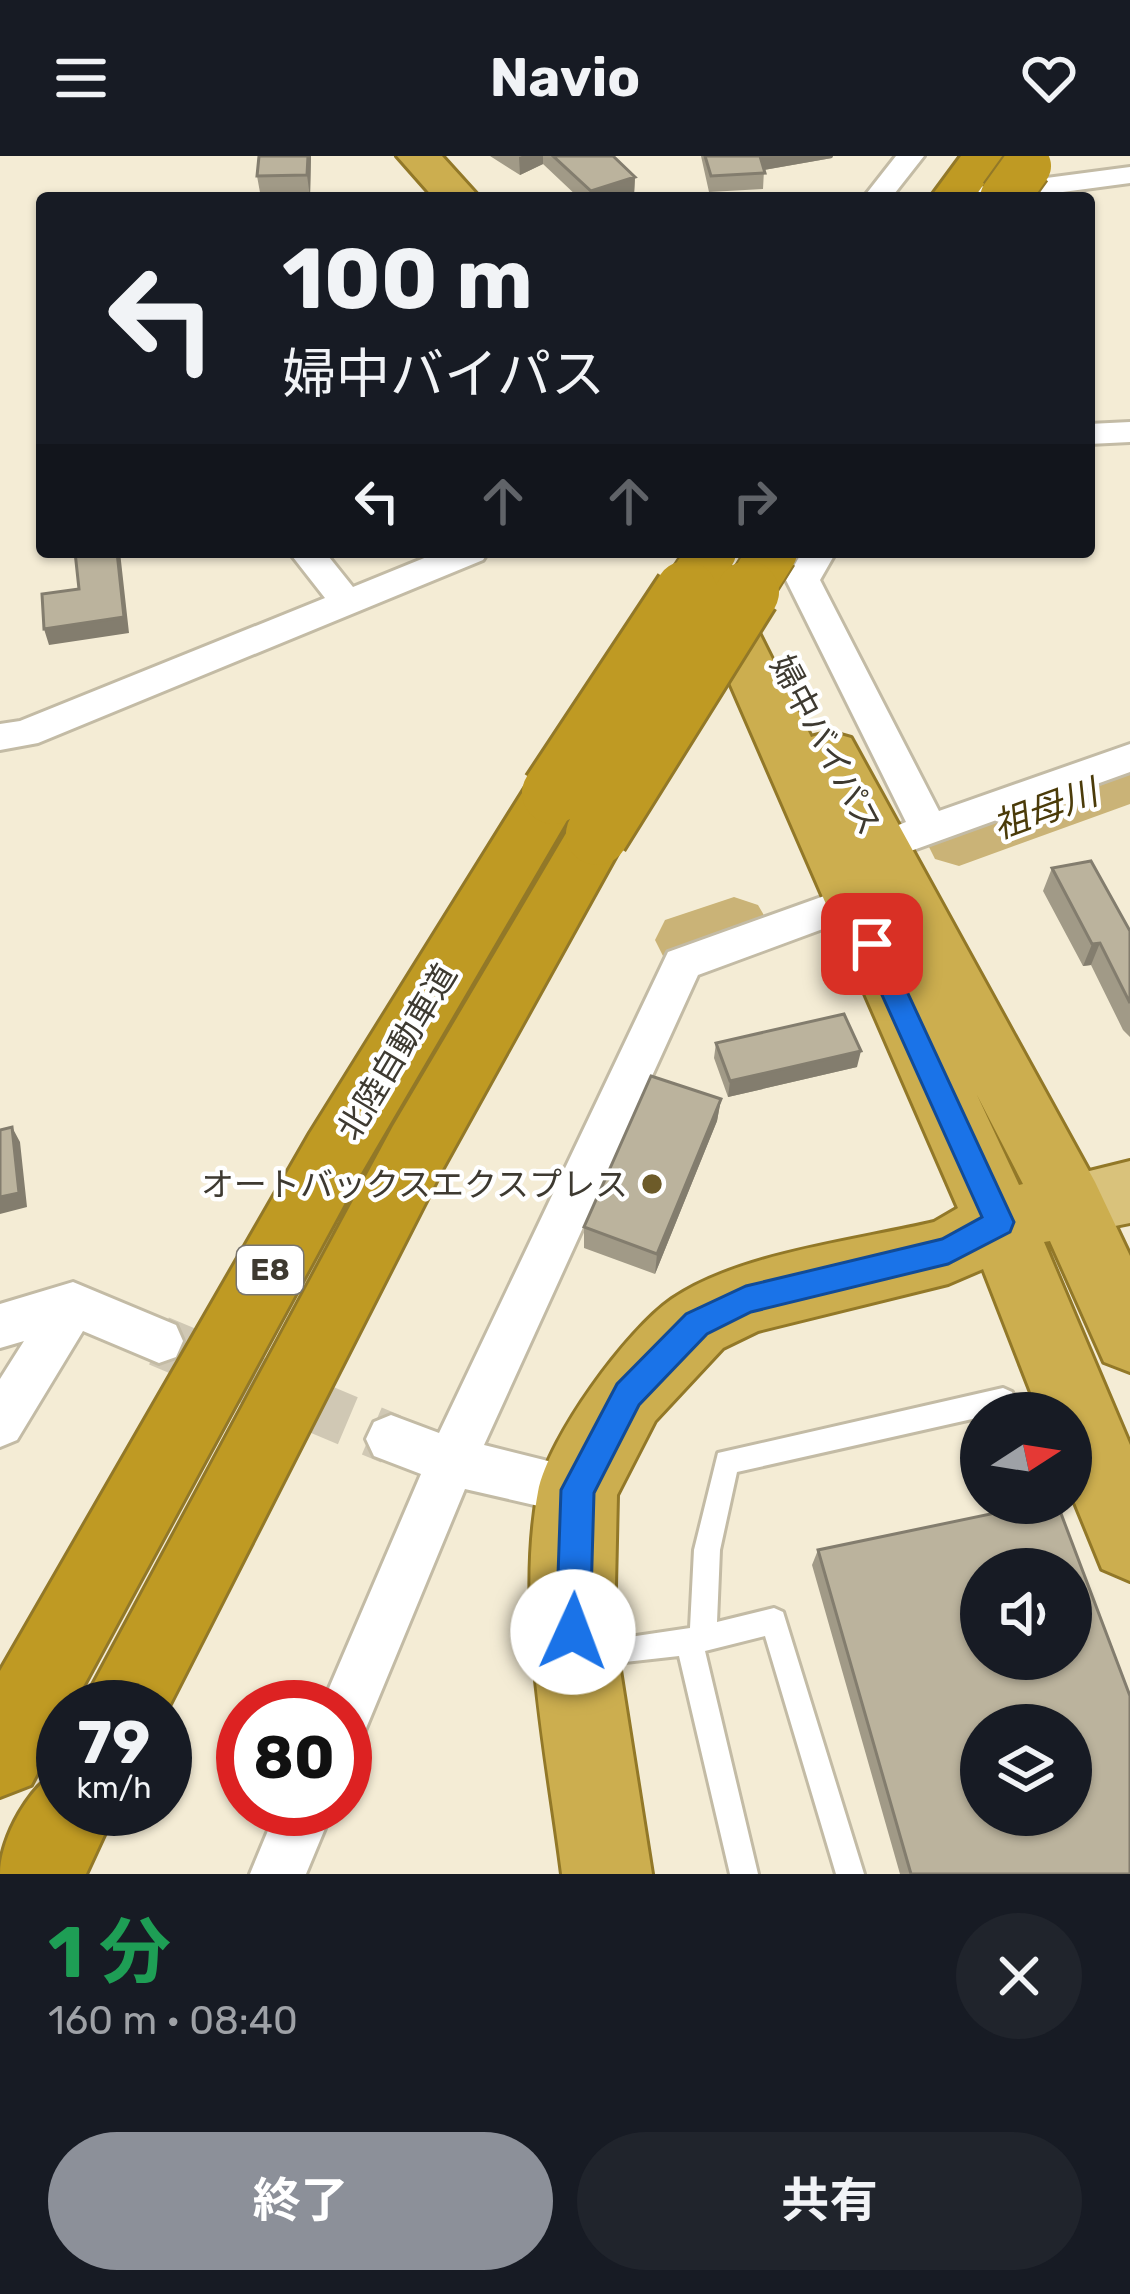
<!DOCTYPE html>
<html lang="ja">
<head>
<meta charset="utf-8">
<style>
  :root { --surface:#171b24; --page:#20242c; --text:#f1f3f6; --muted:#9ea1a6; --accent:#8c9099 }
  body { margin:0; font-family:Rubik,"Noto Sans JP",sans-serif; background:var(--page); color:var(--text); height:100vh; display:flex; flex-direction:column; font-size:45px; white-space:nowrap }
  * { box-sizing:border-box; margin:0 }
  p { font-size:39px; color:var(--muted) }
  .icon { flex:none; width:66px; height:66px; fill:none; stroke:currentColor; stroke-width:2; stroke-linecap:round; stroke-linejoin:round }
  .map { position:relative; height:1718px; overflow:hidden }
  .sheet { display:flex; flex-direction:column; background:var(--surface); flex:1 }
  .sheet>* { flex:none }
  .hud { position:absolute; left:36px; top:36px; width:1059px; height:366px; border-radius:12px; box-shadow:0 3px 9px #0004; background:#171b24; color:var(--text); overflow:hidden }
  .needle { width:78px; rotate:78deg }
  .buttons { position:absolute; left:960px; top:1236px; display:grid; gap:24px }
  .buttons a { display:grid; place-items:center; width:132px; height:132px; border-radius:50%; background:var(--surface); box-shadow:0 3px 9px #0004; font-size:60px }
  .speed { position:absolute; left:36px; top:1524px; display:flex; gap:24px; font-size:60px; font-weight:700; text-align:center }
  .speed>* { display:grid; place-content:center; width:156px; height:156px; border-radius:50%; background:var(--surface); box-shadow:0 3px 9px #0004; line-height:1 }
  .speed small { font-size:30px; font-weight:400 }
  .speed .limit { border:18px solid #d22; background:#fff; color:#111 }
  .pin { position:absolute; display:grid; place-items:center; width:102px; height:102px; color:#fff; margin:-51px; border-radius:24px; box-shadow:0 6px 18px #0006 }
  .me { position:absolute; width:132px; margin:-66px; rotate:2deg; stroke-linejoin:round; filter:drop-shadow(0 0 9px #0008) }
  .turn { display:flex; align-items:center; gap:42px; height:252px; padding:0 48px; font-size:54px }
  .turn .icon { width:156px; height:156px; stroke-width:2.5 }
  .turn b { display:block; font-size:84px; line-height:102px }
  .lanes { display:flex; align-items:center; height:114px; padding:0 48px; background:#0003; justify-content:center; gap:60px; direction:ltr }
  .lanes .off { opacity:.35 }
  .round { display:grid; place-items:center; flex:none; width:126px; height:126px; border-radius:63px; background:var(--page) }
  .headline { display:flex; align-items:center; justify-content:space-between; height:204px; padding:0 48px }
  h1 { font-size:72px; font-weight:700; line-height:90px; color:#1e9e55 }
  .primary-button { display:flex; gap:24px; margin-top:auto; padding:24px 48px }
  .primary-button a { flex:1; height:138px; border-radius:72px; background:var(--accent); color:#fff; font-size:48px; font-weight:700; line-height:138px; text-align:center }
  .primary-button a+a { background:var(--page); color:var(--text) }
  header { display:flex; justify-content:space-between; align-items:center; height:156px; padding:0 48px; background:var(--surface); font-size:54px; font-weight:700 }
  .map>svg:first-child { display:block }
  .lines { fill:none; stroke-linecap:round; stroke-linejoin:round }
  .river { fill:#cab377; fill-rule:evenodd }
  .minor-tunnel { stroke:#d0c8b4; stroke-width:51; stroke-dasharray:51 26; stroke-linecap:butt }
  .service-casing { stroke:#c3bba5; stroke-width:6 }
  .minor-casing { stroke:#c3bba5; stroke-width:6 }
  .primary-casing { stroke:#927828; stroke-width:6 }
  .trunk-casing { stroke:#927828; stroke-width:6 }
  .motorway-casing { stroke:#927828; stroke-width:6 }
  .service { fill:#fff; fill-rule:evenodd }
  .minor { fill:#fff; fill-rule:evenodd }
  .primary { fill:#d9c27b; fill-rule:evenodd }
  .trunk { fill:#ccae4f; fill-rule:evenodd }
  .motorway { fill:#bf9a23; fill-rule:evenodd }
  .motorway-bridge-far1-casing { stroke:#927828; stroke-width:52; stroke-linecap:butt }
  .motorway-bridge-casing { stroke:#927828; stroke-width:68; stroke-linecap:butt }
  .motorway-bridge-far1 { stroke:#bf9a23; stroke-width:48 }
  .motorway-bridge { stroke:#bf9a23; stroke-width:62 }
  .wall { fill:#a19a87 }
  .shaded-wall { fill:#837d6e }
  .building { fill:#bbb39d; stroke:#837d6e; stroke-width:3; fill-rule:evenodd }
  .route { fill:#1a73e8; stroke:#114b97; stroke-width:3 }
  .poi-dot { fill:#6d5b29; stroke:#fff; stroke-width:4.5 }
  .labels { text-anchor:middle; dominant-baseline:central; stroke-width:9; stroke-linejoin:round; paint-order:stroke }
  .shield { fill:#fff; stroke:#78756f; stroke-width:3 }
  .shield-label { font-size:30px; font-weight:bold; fill:#3e3a31 }
  .street-label { font-size:33px; fill:#3e3a31; stroke:#fff }
  .poi-label { font-size:33px; fill:#3e3a31; stroke:#fff; text-anchor:end }
  .water-label { font-size:36px; font-style:italic; fill:#4b3b09; stroke:#fff }
</style>
</head>
<body>
<header><svg class="icon" aria-label="menu" viewBox="0 0 24 24"><path d="M4 6h16M4 12h16M4 18h16"/></svg>Navio<svg class="icon" aria-label="heart" viewBox="0 0 24 24"><path d="M12 20l-8-8c-3-5 5-10 8-4 3-6 11-1 8 4z"/></svg></header>
<div class="map">
<svg width="1130" height="1718" viewBox="0 0 1130 1718">
  <rect width="100%" height="100%" fill="#f4ecd5"/>
  <g class="lines">
    <path class="river" d="M1130 598V648L959 710 935 703 926 685 935 667Z
      M734 741 758 749 769 768 758 787 690 812 665 804 655 784 665 764Z"/>
    <path class="minor-tunnel" d="M159 1185 391 1283"/>
    <defs>
      <path id="service" d="M1003 1232 1012 1236 1015 1244 1012 1252 981 1257V1261L737 1316 720 1394 717 1466 774 1452 783 1456 864 1718H836L765 1480 705 1495 758 1718H730L679 1500 598 1509 589 1505 585 1496 589 1487 690 1472 694 1394 718 1297Z"/>
      <path id="minor" d="M896 0H924L891 42H863Z
        M1130 11V27L1018 42H941L955 34Z
        M1130 266V286L1089 288V268Z
        M289 396H325L353 431 439 396H488L483 404 38 587 0 594V568L20 565 325 442Z
        M802 396H836L820 424 939 655 1130 588V616L919 692 905 697 891 692 886 682 891 672 906 666 786 424Z
        M852 730 866 735 872 746 866 757 698 819 484 1289 596 1317 603 1334 596 1351 578 1359 465 1333 364 1577 345 1585V1551H321L421 1318 374 1300 366 1283 374 1266 391 1259 439 1277 668 796Z
        M73 1126 176 1169 183 1185 176 1201 159 1207 83 1175 17 1284 0 1291V1223L24 1185 0 1192V1148Z
        M277 1653H333L306 1718H250Z"/>
      <path id="primary" d="M1130 1005V1067L1070 1079 1045 1070 1034 1048 1045 1026Z"/>
      <path id="trunk" d="M397 0H442L480 42H434Z
        M705 405 724 410 732 423 811 581 830 576 851 582 1095 1026 1130 1100V1216L1104 1206 1050 1085 1044 1086 1130 1289V1425L1102 1413 1071 1337V1257H1039L983 1113 948 1128 758 1175 723 1192 655 1265 617 1339 614 1476 652 1718H562C547 1599 516 1454 538 1336 549 1281 626 1175 672 1143 740 1097 854 1085 934 1066L958 1052 730 527 678 423 686 410ZM977 939 1023 1028 1019 1029Z"/>
      <path id="motorway" d="M961 0H1004L974 42H930Z
        M553 615 574 621 583 637 360 1019 72 1551H63V1568L31 1629 0 1641V1515L310 977 532 621Z
        M597 655 619 662 628 678 443 1012 165 1558V1551H81L393 970 575 662Z
        M63 1613V1653H116L86 1718H0C0 1682 31 1626 63 1613Z"/>
    </defs>
    <use href="#service" class="service-casing"/>
    <use href="#minor" class="minor-casing"/>
    <use href="#primary" class="primary-casing"/>
    <use href="#trunk" class="trunk-casing"/>
    <use href="#motorway" class="motorway-casing"/>
    <use href="#service" class="service"/>
    <use href="#minor" class="minor"/>
    <use href="#primary" class="primary"/>
    <use href="#trunk" class="trunk"/>
    <use href="#motorway" class="motorway"/>
    <defs>
      <path id="motorway-bridge-far1" d="M1004 42 1027 10
        M684 439 712 396
        M746 439 773 396"/>
      <path id="motorway-bridge" d="M553 637 686 436
        M597 678 748 436"/>
    </defs>
    <use href="#motorway-bridge-far1" class="motorway-bridge-far1-casing"/>
    <use href="#motorway-bridge" class="motorway-bridge-casing"/>
    <use href="#motorway-bridge-far1" class="motorway-bridge-far1"/>
    <use href="#motorway-bridge" class="motorway-bridge"/>
  </g>
  <path class="wall" d="M259 0H311L310 41 261 42 257 20Z
    M490 0H613L635 21 634 39 625 42H579L543 8 520 19Z
    M701 0H833L832 2 764 14 763 33 709 36Z
    M1052 712 1130 775V881L1123 874 1091 809 1083 810 1043 735Z
    M716 887 857 911 728 941 714 902Z
    M721 943 717 965 655 1118 584 1092V1071Z
    M818 1394 1130 1718H900L812 1409Z"/>
  <path class="shaded-wall" d="M308 0H311L310 41 307 19Z
    M522 0H543V8L520 19 519 1Z
    M759 0H833L832 2 758 15Z
    M635 21 634 39 625 42H591V35Z
    M117 396H120L129 477 49 489 44 473Z
    M1100 787 1091 809 1083 810 1092 788Z
    M861 895 857 911 728 941 730 925Z
    M721 943 717 965 655 1118 657 1098Z
    M12 971 20 986 27 1051 0 1058V1041Z"/>
  <path class="building" d="M259 0H308L307 19 257 20Z
    M553 0H613L635 21 591 35Z
    M705 0H760L765 17 711 20Z
    M75 396H117L124 461 44 473 42 438 79 433Z
    M1091 705 1130 775V847L1100 787 1092 788 1052 712Z
    M844 858 861 895 730 925 716 887Z
    M651 920 721 943 657 1098 584 1071Z
    M12 971 19 1037 0 1041V974Z
    M1043 1347H1057L1130 1540V1718H911L818 1394ZM981 1413H1071V1503H981ZM981 1569H1071V1659H981Z"/>
  <path class="route" d="M872 778 885 788 1014 1066 1010 1076 948 1108 751 1156 707 1178 639 1249 594 1337 590 1476 585 1488 573 1493 561 1488 556 1476 561 1334 617 1228 686 1158 746 1130 942 1083 982 1061 859 788Z"/>
  <circle class="poi-dot" cx="652" cy="1028" r="12"/>
  <g class="labels">
    <rect class="shield" x="237" y="1090" width="66" height="48" rx="9"/>
    <g class="shield-label">
      <text x="270" y="1114">E8</text>
    </g>
    <g class="street-label">
      <text transform="translate(826 589) rotate(62)">婦中バイパス</text>
      <text transform="translate(397 896) rotate(-59)">北陸自動車道</text>
    </g>
    <g class="poi-label">
      <text x="628" y="1028">オートバックスエクスプレス</text>
    </g>
    <g class="water-label">
      <text transform="translate(1045 653) rotate(-20)">祖母川</text>
    </g>
  </g>
</svg>
<div class="buttons">
<a><svg class="needle" viewBox="-14 -14 28 28"><path d="M0-13l5 13h-10z" fill="#e53935"/><path d="M0 13l5-13h-10z" fill="#9ea1a6"/></svg></a>
<a><svg class="icon" aria-label="sound" viewBox="0 0 24 24"><path d="M4 9h4l5-4v14l-5-4H4zM17 9q2 3 0 6"/></svg></a>
<a><svg class="icon" aria-label="layers" viewBox="0 0 24 24"><path d="M12 4l9 5-9 5-9-5zM3 14l9 5 9-5"/></svg></a>
</div>
<div class="speed"><div>79<small>km/h</small></div><div class="limit">80</div></div>
<div class="pin" style="left:872px;top:788px;background:#d93025"><svg class="icon" aria-label="arrive" viewBox="0 0 24 24"><path d="M6 21V4h12l-3 4 3 4H6"/></svg></div>
<svg class="me" style="left:573px;top:1476px" viewBox="-20 -20 40 40"><circle r="19" fill="#fff"/><path d="M0-13L10 11 0 6-10 11z" fill="#1a73e8"/></svg>
<div class="hud">
<div class="turn"><svg class="icon" aria-label="left" viewBox="0 0 24 24"><path d="M17 20v-9H6M10 6l-5 5 5 5"/></svg><div><b>100 m</b>婦中バイパス</div></div>
<div class="lanes"><svg class="icon" aria-label="left" viewBox="0 0 24 24"><path d="M17 20v-9H6M10 6l-5 5 5 5"/></svg><svg class="icon off" aria-label="ahead" viewBox="0 0 24 24"><path d="M12 20V5M6 11l6-6 6 6"/></svg><svg class="icon off" aria-label="ahead" viewBox="0 0 24 24"><path d="M12 20V5M6 11l6-6 6 6"/></svg><svg class="icon off" aria-label="right" viewBox="0 0 24 24"><path d="M7 20v-9h11M14 6l5 5-5 5"/></svg></div>
</div>
</div>
<section class="sheet">
<div class="headline"><div><h1>1 分</h1><p>160 m · 08:40</p></div><a class="round"><svg class="icon" aria-label="close" viewBox="0 0 24 24"><path d="M6 6l12 12M18 6L6 18"/></svg></a></div>
<div class="primary-button"><a>終了</a><a>共有</a></div>
</section>
</body>
</html>
